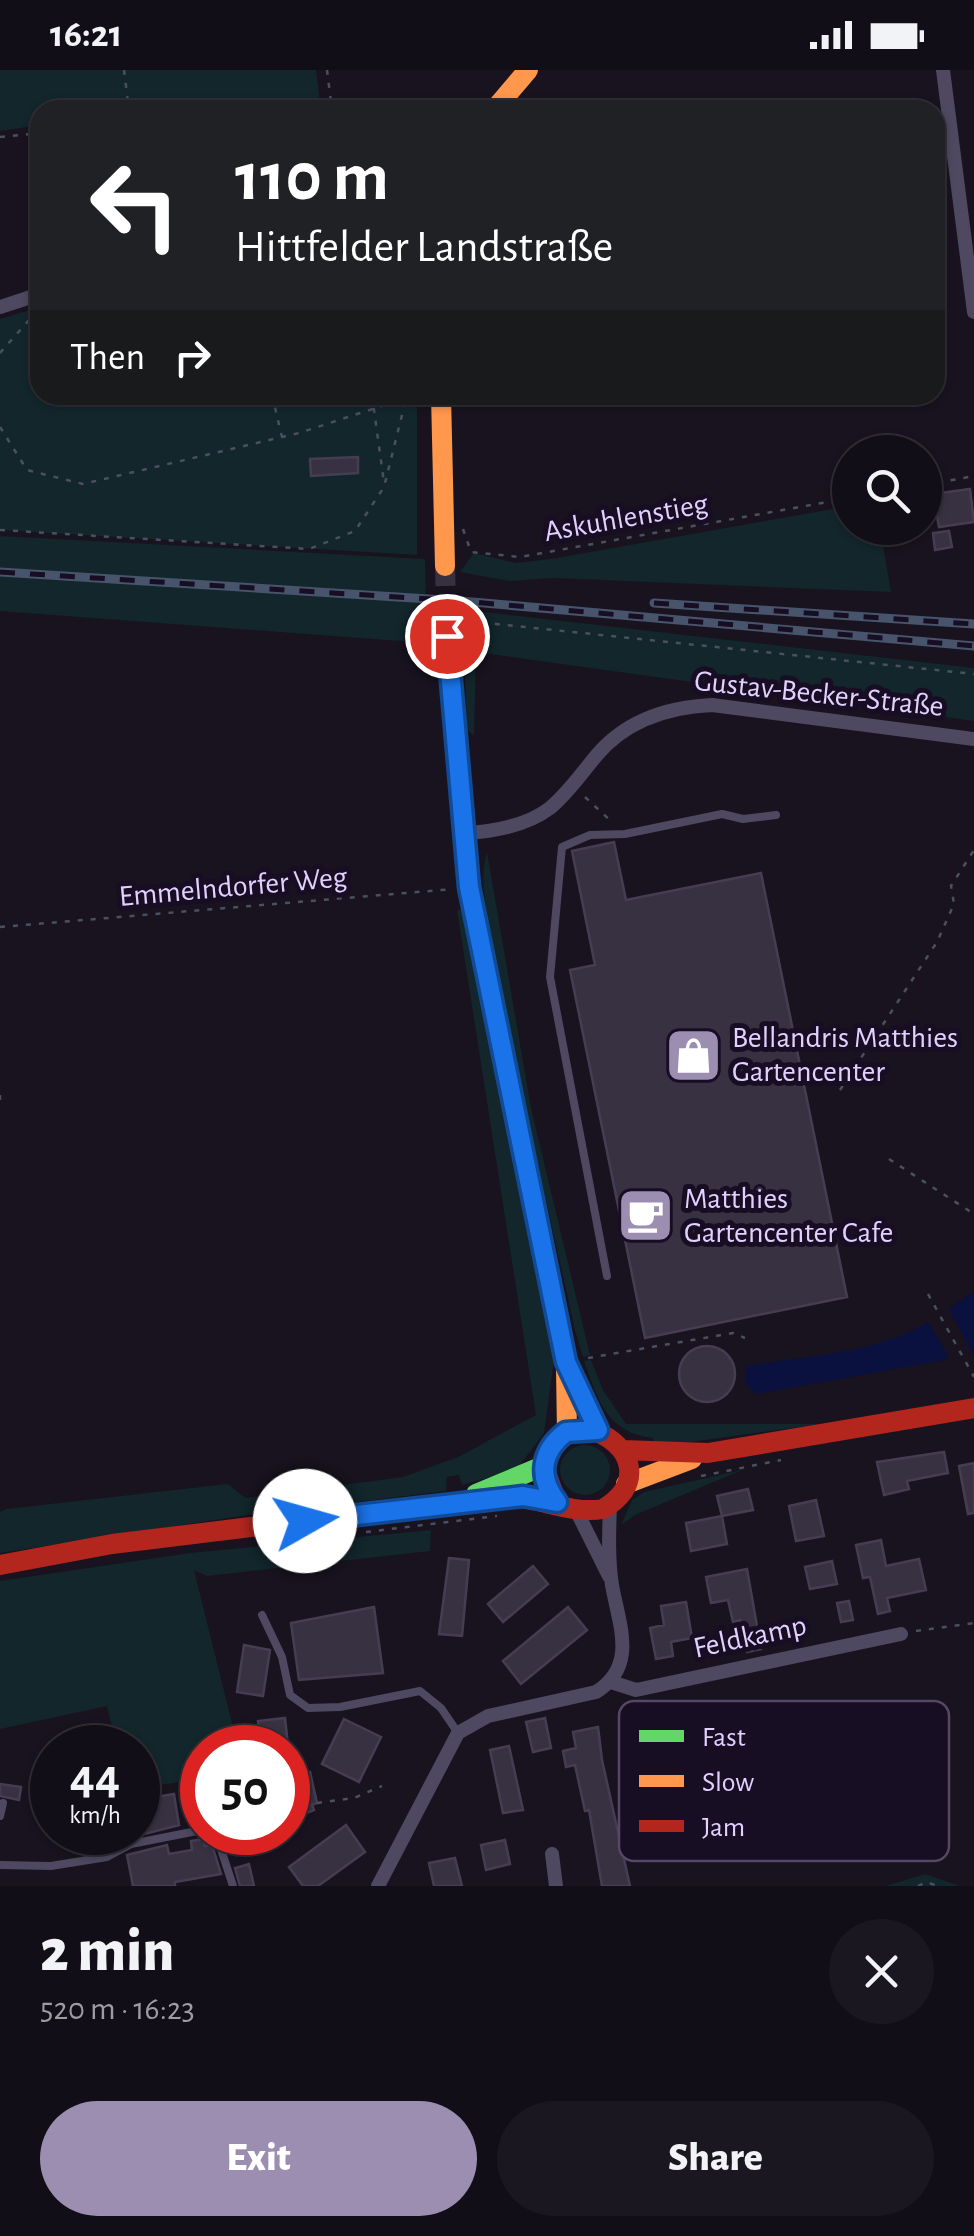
<!DOCTYPE html>
<html lang="en">
<head>
<meta charset="utf-8">
<style>
  :root { --surface:#120e17; --page:#1b1720; --text:#f1f3f6; --muted:#9c9ca1; --line:#312e36; --accent:#9b8eb1 }
  body { margin:0; font-family:"Alegreya Sans",sans-serif; background:var(--page); color:var(--text); height:100vh; display:flex; flex-direction:column; font-size:38px; white-space:nowrap }
  * { box-sizing:border-box; margin:0 }
  p { font-size:32px; color:var(--muted) }
  .icon { flex:none; width:55px; height:55px; fill:none; stroke:currentColor; stroke-width:2; stroke-linecap:round; stroke-linejoin:round }
  .map { position:relative; height:1816px; overflow:hidden }
  .panel { display:flex; flex-direction:column; background:var(--surface); flex:1 }
  .panel>* { flex:none }
  .banner { position:absolute; left:30px; top:30px; width:915px; height:305px; border-radius:30px; box-shadow:0 2px 8px #0004,0 0 0 2px var(--line); background:#202124; color:#fff; overflow:hidden }
  .controls { position:absolute; left:832px; top:365px; display:grid; gap:20px }
  .controls a { display:grid; place-items:center; width:110px; height:110px; border-radius:50%; background:var(--surface); box-shadow:0 2px 8px #0004,0 0 0 2px var(--line); font-size:50px }
  .speed { position:absolute; left:30px; top:1655px; display:flex; gap:20px; font-size:50px; font-weight:700; text-align:center }
  .speed>* { display:grid; place-content:center; width:130px; height:130px; border-radius:50%; background:var(--surface); box-shadow:0 2px 8px #0004,0 0 0 2px var(--line); line-height:1 }
  .speed small { font-size:25px; font-weight:400 }
  .speed .limit { border:15px solid #d22; background:#fff; color:#111 }
  .pin { position:absolute; display:grid; place-items:center; width:85px; height:85px; color:#fff; margin:-42px; border:5px solid #fff; border-radius:50%; box-shadow:0 2px 10px #0007 }
  .me { position:absolute; width:110px; margin:-55px; rotate:83deg; stroke-linejoin:round; filter:drop-shadow(0 0 8px #0008) }
  .turn { display:flex; align-items:center; gap:35px; height:210px; padding:0 40px; font-size:45px }
  .turn .icon { width:130px; height:130px; stroke-width:2.5 }
  .turn b { display:block; font-size:70px; line-height:85px }
  .then { display:flex; align-items:center; height:95px; padding:0 40px; background:#0003; gap:20px; font-size:38px }
  .round { display:grid; place-items:center; flex:none; width:105px; height:105px; border-radius:52px; background:var(--page) }
  .overview { display:flex; align-items:center; justify-content:space-between; height:170px; padding:0 40px }
  h1 { font-size:60px; font-weight:800; line-height:75px }
  .action { display:flex; gap:20px; margin-top:auto; padding:20px 40px }
  .action a { flex:1; height:115px; border-radius:60px; background:var(--accent); color:#fff; font-size:40px; font-weight:800; line-height:115px; text-align:center }
  .action a+a { background:var(--page); color:var(--text) }
  .status { display:flex; justify-content:space-between; align-items:center; height:70px; padding:0 50px; background:var(--surface); direction:ltr }
  .status svg { height:28px; fill:currentColor }
  .map>svg:first-child { display:block }
  .green { fill:#12262c }
  .water { fill:#0b113f }
  .building { fill:#383141; stroke:#463d53; stroke-width:2.5 }
  .lines { fill:none; stroke-linecap:round; stroke-linejoin:round }
  .secondary-tunnel { stroke:#363041; stroke-width:20; stroke-dasharray:20 10; stroke-linecap:butt }
  .path { stroke:#4a5061; stroke-width:2.5; stroke-dasharray:5 8; stroke-linecap:butt }
  .lane { stroke:#4e4860; stroke-width:8 }
  .street { stroke:#4e4860; stroke-width:14 }
  .fast { stroke:#63d668; stroke-width:20 }
  .slow { stroke:#ff974d; stroke-width:20 }
  .jam { stroke:#b3261e; stroke-width:20 }
  .rail-casing { stroke:#47546b; stroke-width:9 }
  .rail { stroke:#170e24; stroke-width:5; stroke-dasharray:15; stroke-linecap:butt }
  .route-casing { stroke:#114b97; stroke-width:25 }
  .route { stroke:#1a73e8; stroke-width:18 }
  .labels { text-anchor:middle; dominant-baseline:central; stroke-width:10; stroke-linejoin:round; paint-order:stroke }
  .street-label { font-size:30px; fill:#e1d1ff; stroke:#170e24 }
  .poi-label { font-size:30px; fill:#e1d1ff; stroke:#170e24; text-anchor:start }
  .key { fill:#170e24; stroke:#544866; stroke-width:2.5 }
  .key-label { font-size:28px; fill:#e1d1ff }
</style>
</head>
<body>
<div class="status"><b>16:21</b><svg viewBox="0 0 49 12"><path d="M0 12V9h3v3zM5 12V6h3v6zM10 12V3h3v9zM15 12V0h3v12zM26 1h20v11H26zM47 4h2v5h-2z"/></svg></div>
<div class="map">
<svg width="974" height="1816" viewBox="0 0 974 1816">
  <rect width="100%" height="100%" fill="#18131f"/>
  <path class="green" d="M0 0H316L321 40H40V55L0 61Z
    M40 237V325H417V485L0 460V249Z
    M850 436V458H880L891 522 554 508 509 511 460 502 474 483 515 493 551 489Z
    M0 466 425 489 427 573 0 541Z
    M483 542 974 598V651L476 582 474 666 467 660 464 581H476Z
    M487 782 531 1038 590 1285 583 1287 575 1260C548 1136 517 1012 495 887 490 856 477 814 487 782Z
    M457 840H464L555 1283 544 1363 516 1400 462 1415 459 1405 447 1407 446 1421 247 1445 0 1483V1442L6 1439 228 1414 245 1428 403 1407 458 1387 536 1345Z
    M591 1290 603 1320 626 1354H821L654 1377 653 1368C607 1363 598 1330 584 1291Z
    M560 1400a25 25 0 1 1 50 0a25 25 0 1 1-50 0Z
    M742 1400 635 1445 621 1455 632 1430 644 1422Z
    M431 1460 430 1481 207 1506 194 1500 238 1677 202 1678V1726L182 1729 179 1712 138 1718V1678L117 1677 107 1636 0 1659V1511L190 1483Z
    M228 1763H259L263 1780 234 1788Z
    M925 1804 960 1816H886Z"/>
  <path class="water" d="M974 1221V1283L973 1284 949 1239Z
    M928 1252 948 1285 945 1290 756 1324 746 1315 745 1296C806 1286 874 1284 928 1252Z"/>
  <path class="building" d="M358 387V403L311 406 310 389Z
    M970 419 974 452 939 457 933 424Z
    M949 461 952 477 935 480 933 463Z
    M614 772 626 830 761 803 847 1227 645 1268 570 900 595 895 572 781Z
    M679 1304a28 28 0 1 1 56 0a28 28 0 1 1-56 0Z
    M944 1382 948 1403 907 1411 909 1419 884 1425 877 1392Z
    M974 1393V1443L968 1444 959 1396Z
    M748 1419 753 1440 722 1446 717 1426Z
    M816 1430 824 1466 796 1471 789 1436Z
    M722 1446 727 1474 691 1481 686 1453Z
    M881 1470 886 1496 919 1489 926 1520 887 1528 890 1541 878 1544 870 1507 863 1508 856 1475Z
    M449 1488 469 1490 462 1566 439 1564Z
    M832 1491 837 1514 810 1519 805 1497Z
    M533 1496 548 1514 503 1552 488 1534Z
    M747 1499 761 1579 747 1582 740 1550 733 1552 728 1530 711 1533 706 1507Z
    M849 1531 853 1550 841 1552 837 1533Z
    M686 1532 692 1568 671 1572 673 1586 656 1589 650 1558 664 1555 661 1536Z
    M374 1537 383 1603 299 1610 291 1553Z
    M568 1537 587 1560 521 1614 503 1591Z
    M244 1575 270 1580 263 1626 237 1622Z
    M285 1648 288 1675 254 1678 252 1667 260 1666 258 1651Z
    M545 1648 551 1678 533 1682 526 1652Z
    M344 1649 381 1667 359 1712 322 1694Z
    M598 1657 602 1690 630 1816H602L589 1740 585 1741 575 1695 566 1697 563 1681 576 1678 573 1662Z
    M509 1676 523 1740 503 1743 490 1680Z
    M302 1698 304 1704 310 1702 317 1733 312 1735 314 1740 288 1750V1703Z
    M0 1714 21 1717 19 1730 0 1726Z
    M174 1724 179 1755 125 1769 124 1762H138V1730Z
    M346 1755 365 1782 318 1816H303L289 1797Z
    M76 1762H97L99 1779 78 1781Z
    M203 1769 205 1776 212 1775 221 1804 175 1812V1816H133L127 1785 167 1775 169 1784 192 1780 191 1771Z
    M505 1770 510 1794 486 1800 481 1775Z
    M455 1788 462 1816H434L429 1793Z
    M249 1794 254 1816H240L235 1798Z"/>
  <g class="lines">
    <path class="secondary-tunnel" d="M445 496 447 566"/>
    <path class="path" d="M124 0 129 40
      M327 0 332 40
      M0 67 40 63
      M0 283 29 250 40 247
      M272 325 282 367
      M372 325 384 413
      M0 357 27 400 83 414 299 363 394 332 395 325
      M925 415 974 406
      M463 459 471 482 520 487 850 428
      M0 460 309 479 355 461 384 417 407 325
      M467 578H475L477 552 974 604
      M585 727 612 752
      M0 857 453 819
      M840 1020 937 872 954 834 951 816 974 780
      M0 1025V1038
      M889 1089 974 1144
      M928 1224 974 1307
      M588 1288 733 1263 745 1268
      M701 1406 781 1390
      M366 1462 497 1446
      M916 1561 974 1553
      M317 1733 354 1728 382 1716
      M918 1816 926 1812 938 1816"/>
    <path class="lane" d="M607 1206 550 907 562 777 590 765 625 764 722 744 743 749 776 745
      M262 1545 282 1587 290 1625 308 1638 340 1637 420 1621 441 1638 458 1663
      M0 1746 3 1733
      M211 1762 217 1767 233 1816
      M0 1795 51 1796 107 1787 131 1774 202 1760"/>
    <path class="street" d="M943 0 974 242
      M0 237 40 224
      M462 764C492 761 525 757 550 738 568 723 581 704 596 686 626 650 668 637 712 635L974 669
      M577 1442 609 1506
      M611 1612 636 1620 901 1564
      M552 1784 556 1816
      M378 1816 458 1663 488 1646 596 1622C638 1596 619 1555 612 1515 608 1489 609 1461 610 1435"/>
    <path class="fast" d="M476 1424 543 1396"/>
    <path class="slow" d="M494 40 528 0
      M441 325 445 496
      M550 1211 567 1292 597 1359
      M566 1299 567 1362
      M626 1414 692 1389"/>
    <path class="jam" d="M447 566 469 817 550 1211
      M623 1380 708 1383 974 1338
      M0 1495 112 1474 497 1427C534 1424 567 1445 603 1439 683 1391 556 1311 544 1398L557 1432"/>
    <defs>
      <path id="rail" d="M0 502 461 531 974 576
        M654 533 974 554"/>
    </defs>
    <use href="#rail" class="rail-casing"/>
    <use href="#rail" class="rail"/>
  </g>
  <g class="lines">
    <defs>
      <path id="route" d="M305 1451 523 1426 557 1432C537 1407 541 1381 566 1362L598 1360 566 1292 469 817 447 566"/>
    </defs>
    <use href="#route" class="route-casing"/>
    <use href="#route" class="route"/>
  </g>
  <defs>
    <symbol id="shop-square" viewBox="-11 -11 22 22"><rect x="-9" y="-9" width="18" height="18" rx="4" fill="#9b8eb1" stroke="#170e24"/><path d="M-5-2.5h2.3a2.7 3.5 0 0 1 5.4 0H5L5.5 6h-11ZM-1.5-2.5h3a1.5 2.3 0 0 0-3 0Z" fill="#fff"/></symbol>
    <symbol id="cafe-square" viewBox="-11 -11 22 22"><rect x="-9" y="-9" width="18" height="18" rx="4" fill="#9b8eb1" stroke="#170e24"/><path d="M-5.5-4.5H6V0H3Q3 3.5 0 3.5H-2.5Q-5.5 3.5-5.5 0ZM3-3.2v2h1.7v-2ZM-6 4.5H4V6H-6Z" fill="#fff"/></symbol>
  </defs>
  <g fill-rule="evenodd">
    <use href="#shop-square" x="662" y="954" width="63" height="63"/>
    <use href="#cafe-square" x="614" y="1114" width="63" height="63"/>
  </g>
  <g class="labels">
    <g class="street-label">
      <text transform="translate(626 448) rotate(-10)">Askuhlenstieg</text>
      <text transform="translate(819 624) rotate(6)">Gustav-Becker-Straße</text>
      <text transform="translate(233 817) rotate(-5)">Emmelndorfer Weg</text>
      <text transform="translate(750 1567) rotate(-12)">Feldkamp</text>
    </g>
    <g class="poi-label">
      <text x="732" y="968">Bellandris Matthies<tspan x="732" dy="34">Gartencenter</tspan></text>
      <text x="684" y="1129">Matthies<tspan x="684" dy="34">Gartencenter Cafe</tspan></text>
    </g>
  </g>
  <rect x="619" y="1631" width="330" height="160" rx="15" class="key"/>
  <rect x="639" y="1660" width="45" height="12" fill="#63d668"/>
  <rect x="639" y="1705" width="45" height="12" fill="#ff974d"/>
  <rect x="639" y="1750" width="45" height="12" fill="#b3261e"/>
  <g class="key-label">
    <text x="702" y="1676">Fast</text>
    <text x="702" y="1721">Slow</text>
    <text x="702" y="1766">Jam</text>
  </g>
</svg>
<div class="controls">
<a><svg class="icon" aria-label="search" viewBox="0 0 24 24"><circle cx="10" cy="10" r="6"/><path d="M15 15l6 6"/></svg></a>
</div>
<div class="speed"><div>44<small>km/h</small></div><div class="limit">50</div></div>
<div class="pin" style="left:447px;top:566px;background:#d93025"><svg class="icon" aria-label="arrive" viewBox="0 0 24 24"><path d="M6 21V4h12l-3 4 3 4H6"/></svg></div>
<svg class="me" style="left:305px;top:1451px" viewBox="-20 -20 40 40"><circle r="19" fill="#fff"/><path d="M0-13L10 11 0 6-10 11z" fill="#1a73e8"/></svg>
<div class="banner">
<div class="turn"><svg class="icon" aria-label="left" viewBox="0 0 24 24"><path d="M17 20v-9H6M10 6l-5 5 5 5"/></svg><div><b>110 m</b>Hittfelder Landstraße</div></div>
<div class="then">Then<svg class="icon" aria-label="right" viewBox="0 0 24 24"><path d="M7 20v-9h11M14 6l5 5-5 5"/></svg></div>
</div>
</div>
<section class="panel">
<div class="overview"><div><h1>2 min</h1><p>520 m · 16:23</p></div><a class="round"><svg class="icon" aria-label="close" viewBox="0 0 24 24"><path d="M6 6l12 12M18 6L6 18"/></svg></a></div>
<div class="action"><a>Exit</a><a>Share</a></div>
</section>
</body>
</html>
